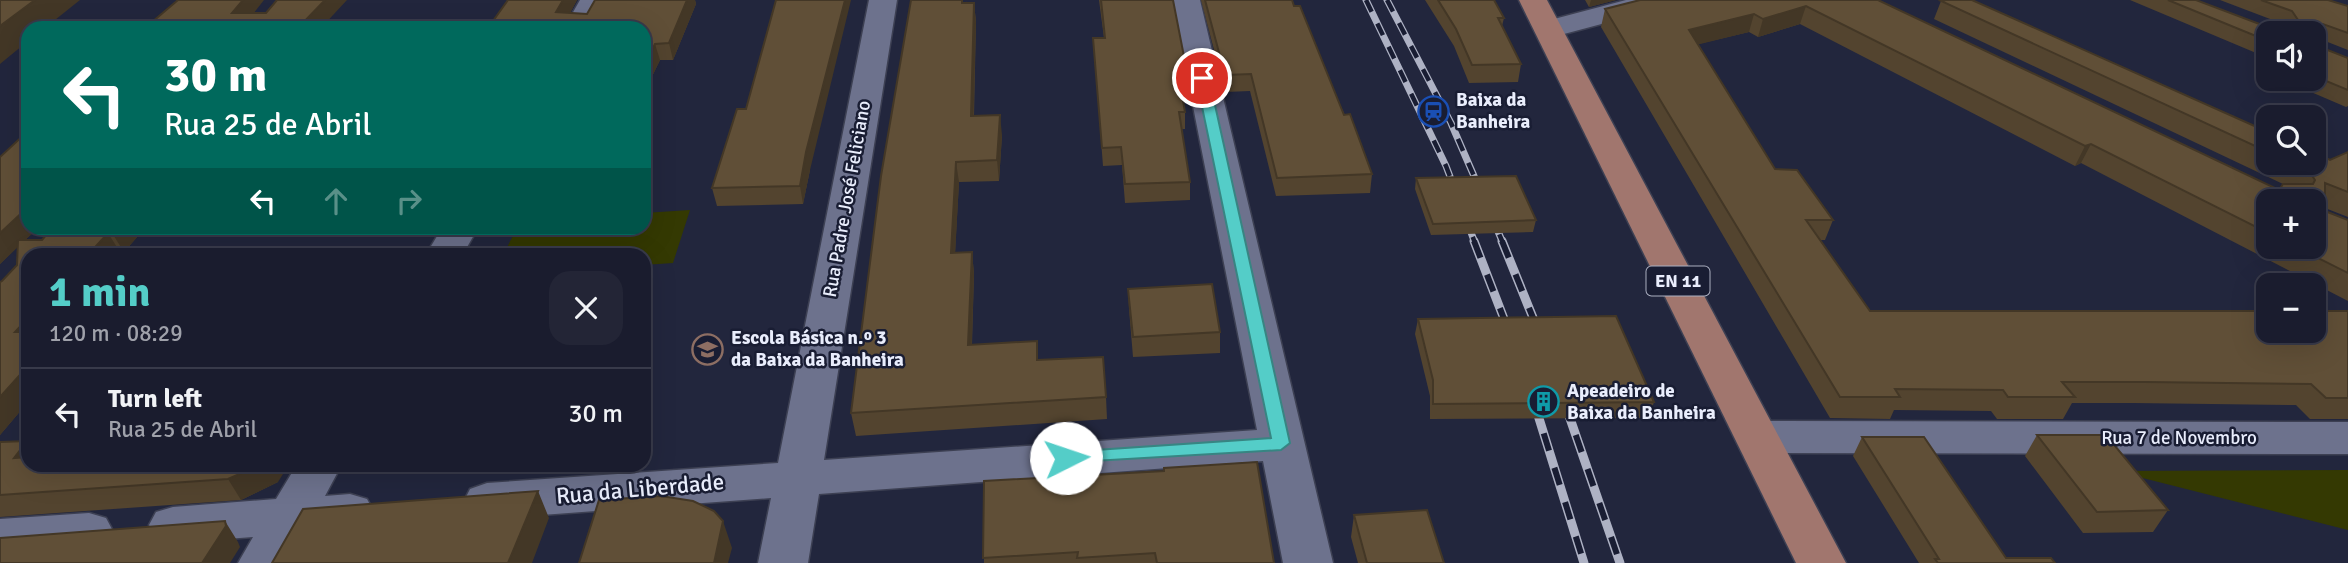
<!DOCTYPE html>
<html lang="en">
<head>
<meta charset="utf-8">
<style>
  :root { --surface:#1a1c2e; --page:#232536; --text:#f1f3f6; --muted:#9fa1aa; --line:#383a4a; --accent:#54cdc8 }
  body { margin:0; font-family:Signika,sans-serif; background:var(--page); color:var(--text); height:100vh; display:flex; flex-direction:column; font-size:26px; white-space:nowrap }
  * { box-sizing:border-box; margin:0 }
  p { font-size:23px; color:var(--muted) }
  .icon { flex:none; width:38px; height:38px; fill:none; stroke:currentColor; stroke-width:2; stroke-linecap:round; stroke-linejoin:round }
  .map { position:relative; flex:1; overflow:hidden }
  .drawer { position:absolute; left:21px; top:248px; width:630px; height:224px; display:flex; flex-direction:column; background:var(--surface); border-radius:21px; box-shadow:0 7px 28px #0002,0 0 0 2px var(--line) }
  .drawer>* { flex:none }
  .hud { position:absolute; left:21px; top:21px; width:630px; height:214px; border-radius:21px; box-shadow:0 7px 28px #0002,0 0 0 2px var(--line); background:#00695c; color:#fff; overflow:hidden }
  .tools { position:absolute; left:2256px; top:21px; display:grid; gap:14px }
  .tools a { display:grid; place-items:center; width:70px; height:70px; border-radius:14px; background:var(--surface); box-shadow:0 7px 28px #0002,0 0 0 2px var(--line); font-size:35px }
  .pin { position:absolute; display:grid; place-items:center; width:60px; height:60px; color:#fff; margin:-30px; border:4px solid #fff; border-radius:50%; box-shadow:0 2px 7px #0007 }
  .me { position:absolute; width:77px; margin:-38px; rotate:86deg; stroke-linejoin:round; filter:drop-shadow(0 0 5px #0008) }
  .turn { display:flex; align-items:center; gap:24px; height:147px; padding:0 28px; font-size:32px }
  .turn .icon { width:91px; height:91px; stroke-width:2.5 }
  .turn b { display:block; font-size:49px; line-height:60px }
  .lanes { display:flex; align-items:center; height:66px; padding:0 28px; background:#0003; justify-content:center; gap:35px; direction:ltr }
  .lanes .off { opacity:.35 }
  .round { display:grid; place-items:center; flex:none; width:74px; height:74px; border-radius:21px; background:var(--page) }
  .overview { display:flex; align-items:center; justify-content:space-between; height:119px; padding:0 28px }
  h1 { font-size:42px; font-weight:800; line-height:52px; color:var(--accent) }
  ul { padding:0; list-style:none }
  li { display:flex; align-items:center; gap:21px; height:91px; padding:0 28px; border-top:2px solid var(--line) }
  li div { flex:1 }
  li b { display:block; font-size:26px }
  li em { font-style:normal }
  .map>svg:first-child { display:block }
  .green { fill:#343902 }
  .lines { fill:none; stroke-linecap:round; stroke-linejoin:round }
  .minor-casing { stroke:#3d4053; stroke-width:3 }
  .primary-casing { stroke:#3d4053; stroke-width:3 }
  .minor { fill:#6d728d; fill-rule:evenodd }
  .primary { fill:#a1766e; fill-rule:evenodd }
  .rail-far1-casing { stroke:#aeb2c4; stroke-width:7 }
  .rail-casing { stroke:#aeb2c4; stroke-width:9 }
  .rail-far1 { stroke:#191d33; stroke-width:4.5; stroke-dasharray:13; stroke-linecap:butt }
  .rail { stroke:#191d33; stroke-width:6; stroke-dasharray:18; stroke-linecap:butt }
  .wall { fill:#53442f; fill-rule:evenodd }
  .shaded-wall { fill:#433726 }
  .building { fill:#604f37; stroke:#433726; stroke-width:2 }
  .route { fill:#54cdc8; stroke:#378582; stroke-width:2 }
  .labels { text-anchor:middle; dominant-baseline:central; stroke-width:5; stroke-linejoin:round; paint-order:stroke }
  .shield { fill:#191d33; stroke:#abafc0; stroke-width:2 }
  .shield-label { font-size:18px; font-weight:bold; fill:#e9edfc }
  .poi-label { font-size:19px; font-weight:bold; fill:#e9edfc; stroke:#191d33; text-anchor:start }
  .street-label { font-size:19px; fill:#e9edfc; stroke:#191d33 }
  .near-street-label { font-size:23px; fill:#e9edfc; stroke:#191d33 }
</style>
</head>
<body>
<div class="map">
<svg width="2348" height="563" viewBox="0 0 2348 563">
  <rect width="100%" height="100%" fill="#22263d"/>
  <path class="green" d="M690 210 673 263 644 265V256L503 255 517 228H644V213Z
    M2348 470V530L2115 471Z"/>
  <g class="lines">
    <defs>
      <path id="minor" d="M580 0H608L592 28H564Z
        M869 0H897L824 460 1257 430 1172 0H1200L1333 563H1283L1263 461 819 494 808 563H758L771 498 487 519 470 513 464 501 470 489 487 483 778 463Z
        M1626 0H1673L1669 6 1549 38 1539 35 1535 29 1539 23Z
        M442 228H478L462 256H425Z
        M1757 421 2348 422V454L1757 453 1741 448 1735 437 1741 426Z
        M296 466H341L325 496 350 494 367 499 374 512 367 525 350 530 304 533 288 563H238L253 537 173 543 156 538 149 525 156 512 173 507 276 499Z
        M89 513 106 518 113 531 106 544 89 549 0 557V519Z"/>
      <path id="primary" d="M1519 0H1547L1846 563H1796Z"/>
    </defs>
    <use href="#minor" class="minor-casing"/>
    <use href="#primary" class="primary-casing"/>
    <use href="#minor" class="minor"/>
    <use href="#primary" class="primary"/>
    <defs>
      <path id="rail-far1" d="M1366 0 1446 166 1475 243
        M1387 0 1451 123 1503 243"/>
      <path id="rail" d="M1474 241 1511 337
        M1502 241 1540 335
        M1533 399 1584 563
        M1564 401 1620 563"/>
    </defs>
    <use href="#rail-far1" class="rail-far1-casing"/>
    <use href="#rail" class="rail-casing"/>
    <use href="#rail-far1" class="rail-far1"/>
    <use href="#rail" class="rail"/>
  </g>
  <path class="wall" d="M508 0H577L570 13 587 14 595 0H695L696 4 673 60H660L644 93V28H488Z
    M967 0 966 3H974L976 22 974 116 1002 135 999 181 959 182 955 253 972 252 974 274 972 345 1039 360 1106 397 1107 419 856 436 851 413Z
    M1099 0H1173L1188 77V94H1182L1185 112V129H1182L1190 182V200L1125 203 1122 165 1103 166 1093 38H1104Z
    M1201 0H1292L1372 174 1370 193 1276 196 1250 91 1225 92Z
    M1425 0H1494L1504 18 1502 26 1521 64 1518 82 1469 83 1454 46Z
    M1585 0H1616L1589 7Z
    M1878 0 2279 190 2283 184 1934 19 1941 1 2268 132V163H2314L2330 160 2348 152V217L2325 208V211L2348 220V301L2081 163 2075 166 1800 24 1758 37 1749 32 1698 44 1775 169 1833 220 1825 240H1820L1870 311H2348V419H2310L2296 405 2133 403H2072L2063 419H1997L1991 411 1894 410 1890 419 1830 418 1601 27 1605 9ZM2268 201 2314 247H2268Z
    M2130 0H2196L2270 28 2275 29 2278 22 2220 0H2328L2348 6V50L2320 39V47L2348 58V106L2346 107 2290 83 2292 79H2314V33H2268V58Z
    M746 109 810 170 803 204 717 206 712 188Z
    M28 131V228H38L25 240H42L52 228H145L124 252H120L117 256H28V402L0 435 2 281 17 265V247L0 264V157Z
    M1416 178 1536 220 1533 232 1431 235 1415 189Z
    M1128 289 1220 332V353L1133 357 1129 309Z
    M1418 319 1654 402 1649 418 1430 419V396L1415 334Z
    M2037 435 2168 510 2153 532 2083 533 2025 456Z
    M1862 437 2006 558 2055 563H1919L1853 456Z
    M27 441 28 466 278 482 241 500 0 517V442Z
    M984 481 1274 563H984Z
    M1354 515 1444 563H1358L1351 537Z"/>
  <path class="shaded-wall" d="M35 0H80L45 28H28V41L0 64V26Z
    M243 0H264L242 28 232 13Z
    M325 0H347L321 28H298Z
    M563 0H577L562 28 556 12Z
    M687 0H695L696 4 673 60 669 43Z
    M845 0H851L810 170 803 204 800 186 806 152Z
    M1591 0H1616L1589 7Z
    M974 3 976 22 973 137 971 116Z
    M1806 6 1800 24 1758 37 1763 19Z
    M1754 14 1749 32 1684 48 1689 30Z
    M655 44 660 60 644 93V66Z
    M1000 115 1002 135 999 181 997 160Z
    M2091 144 2081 163 2075 166 2085 146Z
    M956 162 959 182 954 275 951 253Z
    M27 207 28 209V228H38L0 264V233Z
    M117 228H145L124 252 112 233Z
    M108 233 120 252 117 256H87Z
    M972 252 974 274 971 367 968 345Z
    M28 318V351L15 332Z
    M28 366V402L0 435V397Z
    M27 441H28V466L14 458Z
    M258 466H288L278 482 241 500 228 479Z
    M538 491 549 518 532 563H508Z
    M225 521 238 542 240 547 230 563H202Z
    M723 521 732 548 728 563H714Z"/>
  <path class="building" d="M0 0H35L0 26Z
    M178 0H243L232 13H266L277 0H325L298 28H145Z
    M508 0H563L556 12 587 14 595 0H687L669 43 655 44 644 66V28H488Z
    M776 0H845L806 152 800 186 712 188 737 109H746Z
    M911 0H962V3H974L971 116 1000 115 997 160 956 162 951 253 972 252 968 345 1037 341V360L1103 357 1106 397 851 413 881 176Z
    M1101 0H1173L1188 77H1179L1185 112H1179L1190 182 1125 184 1121 147 1102 148 1093 38H1105Z
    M1205 0H1292L1294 6H1300L1344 115 1350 114 1372 174 1277 178 1251 74 1225 75Z
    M1438 0H1494L1504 18H1498L1521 64 1472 65 1456 29Z
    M1640 0H1878L2279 190 2283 184H2313L2315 180 2309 171 2291 163H2314V152L2330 160 2348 152V192L2325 183V211L2348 220V273L2296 247H2314V201H2268V233L2091 144 2085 146 1806 6 1763 19 1754 14 1689 30 1775 169 1797 170 1833 220H1806L1870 311H2268V331H2314V311H2348V398H2326L2311 384 2146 382H2062L2075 397H2008L2003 390 1895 389 1900 397H1840L1605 9Z
    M1946 0H1972L2268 132V152L1941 1Z
    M2168 0H2196L2270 28 2277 29 2278 22 2298 20 2292 11 2261 0H2328L2348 6V33L2323 24 2319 27 2320 47 2348 58V90L2314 76V64L2319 62 2314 60V33H2268V41Z
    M28 131V207L0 233V157Z
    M1516 176 1536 220 1433 224 1416 178Z
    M52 228H117L112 233H108L87 256H28V318L15 332H28V366L0 397V282L2 281 17 265 18 240H42Z
    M1212 284 1220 332 1133 337 1128 289Z
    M1616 316 1654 402 1433 404V380L1418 319Z
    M2037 435H2106L2168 510 2097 512Z
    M1862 437H1924L2006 558H2051L2055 563H1938L1935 559H1939Z
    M27 441 14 458 28 457V466H258L228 479 0 495V442Z
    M1257 462 1274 563H1157L1155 553 1077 558 1078 552 983 558 984 481 1164 471V468Z
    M538 491 508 563H272L303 509Z
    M661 496 693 501 714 511 723 521 714 563H579L599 500Z
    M1427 510 1444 563H1367L1354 515Z
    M225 521 226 526 202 563H0V538Z"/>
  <path class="route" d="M1202 74 1209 78 1290 443 1281 450 1059 463 1057 458 1066 452 1271 438 1196 78Z"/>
  <defs>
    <symbol id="station-ring" viewBox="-11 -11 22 22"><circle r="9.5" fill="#191d33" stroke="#1a4fb4" stroke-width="1.5"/><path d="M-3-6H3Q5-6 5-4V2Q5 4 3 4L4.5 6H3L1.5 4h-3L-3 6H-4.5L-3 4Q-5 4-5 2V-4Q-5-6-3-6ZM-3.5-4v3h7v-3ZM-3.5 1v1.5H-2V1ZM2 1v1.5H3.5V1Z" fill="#1a4fb4"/></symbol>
    <symbol id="school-ring" viewBox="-11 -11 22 22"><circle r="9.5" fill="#191d33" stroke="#8d6e63" stroke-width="1.5"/><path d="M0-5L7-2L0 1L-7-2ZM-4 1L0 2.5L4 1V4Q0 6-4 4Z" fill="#8d6e63"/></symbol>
    <symbol id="building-ring" viewBox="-11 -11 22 22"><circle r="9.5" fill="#191d33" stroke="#0f9aa8" stroke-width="1.5"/><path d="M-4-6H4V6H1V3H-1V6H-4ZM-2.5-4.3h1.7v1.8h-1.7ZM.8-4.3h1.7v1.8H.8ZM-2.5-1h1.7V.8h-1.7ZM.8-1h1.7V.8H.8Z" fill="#0f9aa8"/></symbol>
  </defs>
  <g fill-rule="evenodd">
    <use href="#station-ring" x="1416" y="94" width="35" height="35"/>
    <use href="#school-ring" x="690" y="332" width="35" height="35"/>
    <use href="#building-ring" x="1526" y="384" width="35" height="35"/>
  </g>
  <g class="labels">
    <rect class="shield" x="1646.5" y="266.5" width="63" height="29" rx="5"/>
    <g class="shield-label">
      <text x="1678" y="281">EN 11</text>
    </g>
    <g class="poi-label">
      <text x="1456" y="100">Baixa da<tspan x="1456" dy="22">Banheira</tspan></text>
      <text x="731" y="338">Escola Básica n.º 3<tspan x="731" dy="22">da Baixa da Banheira</tspan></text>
      <text x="1567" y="391">Apeadeiro de<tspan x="1567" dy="22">Baixa da Banheira</tspan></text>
    </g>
    <g class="street-label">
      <text transform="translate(847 199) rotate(-80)">Rua Padre José Feliciano</text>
      <text x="2179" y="438">Rua 7 de Novembro</text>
    </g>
    <g class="near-street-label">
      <text transform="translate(640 489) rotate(-5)">Rua da Liberdade</text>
    </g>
  </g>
</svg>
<div class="tools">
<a><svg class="icon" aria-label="sound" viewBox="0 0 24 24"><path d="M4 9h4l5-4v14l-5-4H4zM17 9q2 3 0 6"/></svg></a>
<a><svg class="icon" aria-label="search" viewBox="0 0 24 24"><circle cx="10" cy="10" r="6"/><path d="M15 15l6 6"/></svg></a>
<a>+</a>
<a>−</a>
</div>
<div class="pin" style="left:1202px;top:78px;background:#d93025"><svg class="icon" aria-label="arrive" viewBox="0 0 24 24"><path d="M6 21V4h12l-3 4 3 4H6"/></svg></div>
<svg class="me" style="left:1066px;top:458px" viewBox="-20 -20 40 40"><circle r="19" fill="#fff"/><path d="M0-13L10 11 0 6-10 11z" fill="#54cdc8"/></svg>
<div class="hud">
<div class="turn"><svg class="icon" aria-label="left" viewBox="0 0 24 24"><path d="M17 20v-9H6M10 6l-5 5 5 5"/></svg><div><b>30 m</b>Rua 25 de Abril</div></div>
<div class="lanes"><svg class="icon" aria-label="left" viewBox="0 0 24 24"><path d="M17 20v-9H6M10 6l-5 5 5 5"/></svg><svg class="icon off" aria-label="ahead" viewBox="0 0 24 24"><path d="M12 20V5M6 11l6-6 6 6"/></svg><svg class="icon off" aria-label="right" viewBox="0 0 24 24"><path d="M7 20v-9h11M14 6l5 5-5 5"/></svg></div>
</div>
<section class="drawer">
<div class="overview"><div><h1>1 min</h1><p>120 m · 08:29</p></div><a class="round"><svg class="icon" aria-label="close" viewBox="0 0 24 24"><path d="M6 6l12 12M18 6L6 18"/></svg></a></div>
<ul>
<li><svg class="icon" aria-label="left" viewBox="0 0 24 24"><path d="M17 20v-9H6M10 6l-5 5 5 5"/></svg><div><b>Turn left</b><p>Rua 25 de Abril</p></div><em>30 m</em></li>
</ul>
</section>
</div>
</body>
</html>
